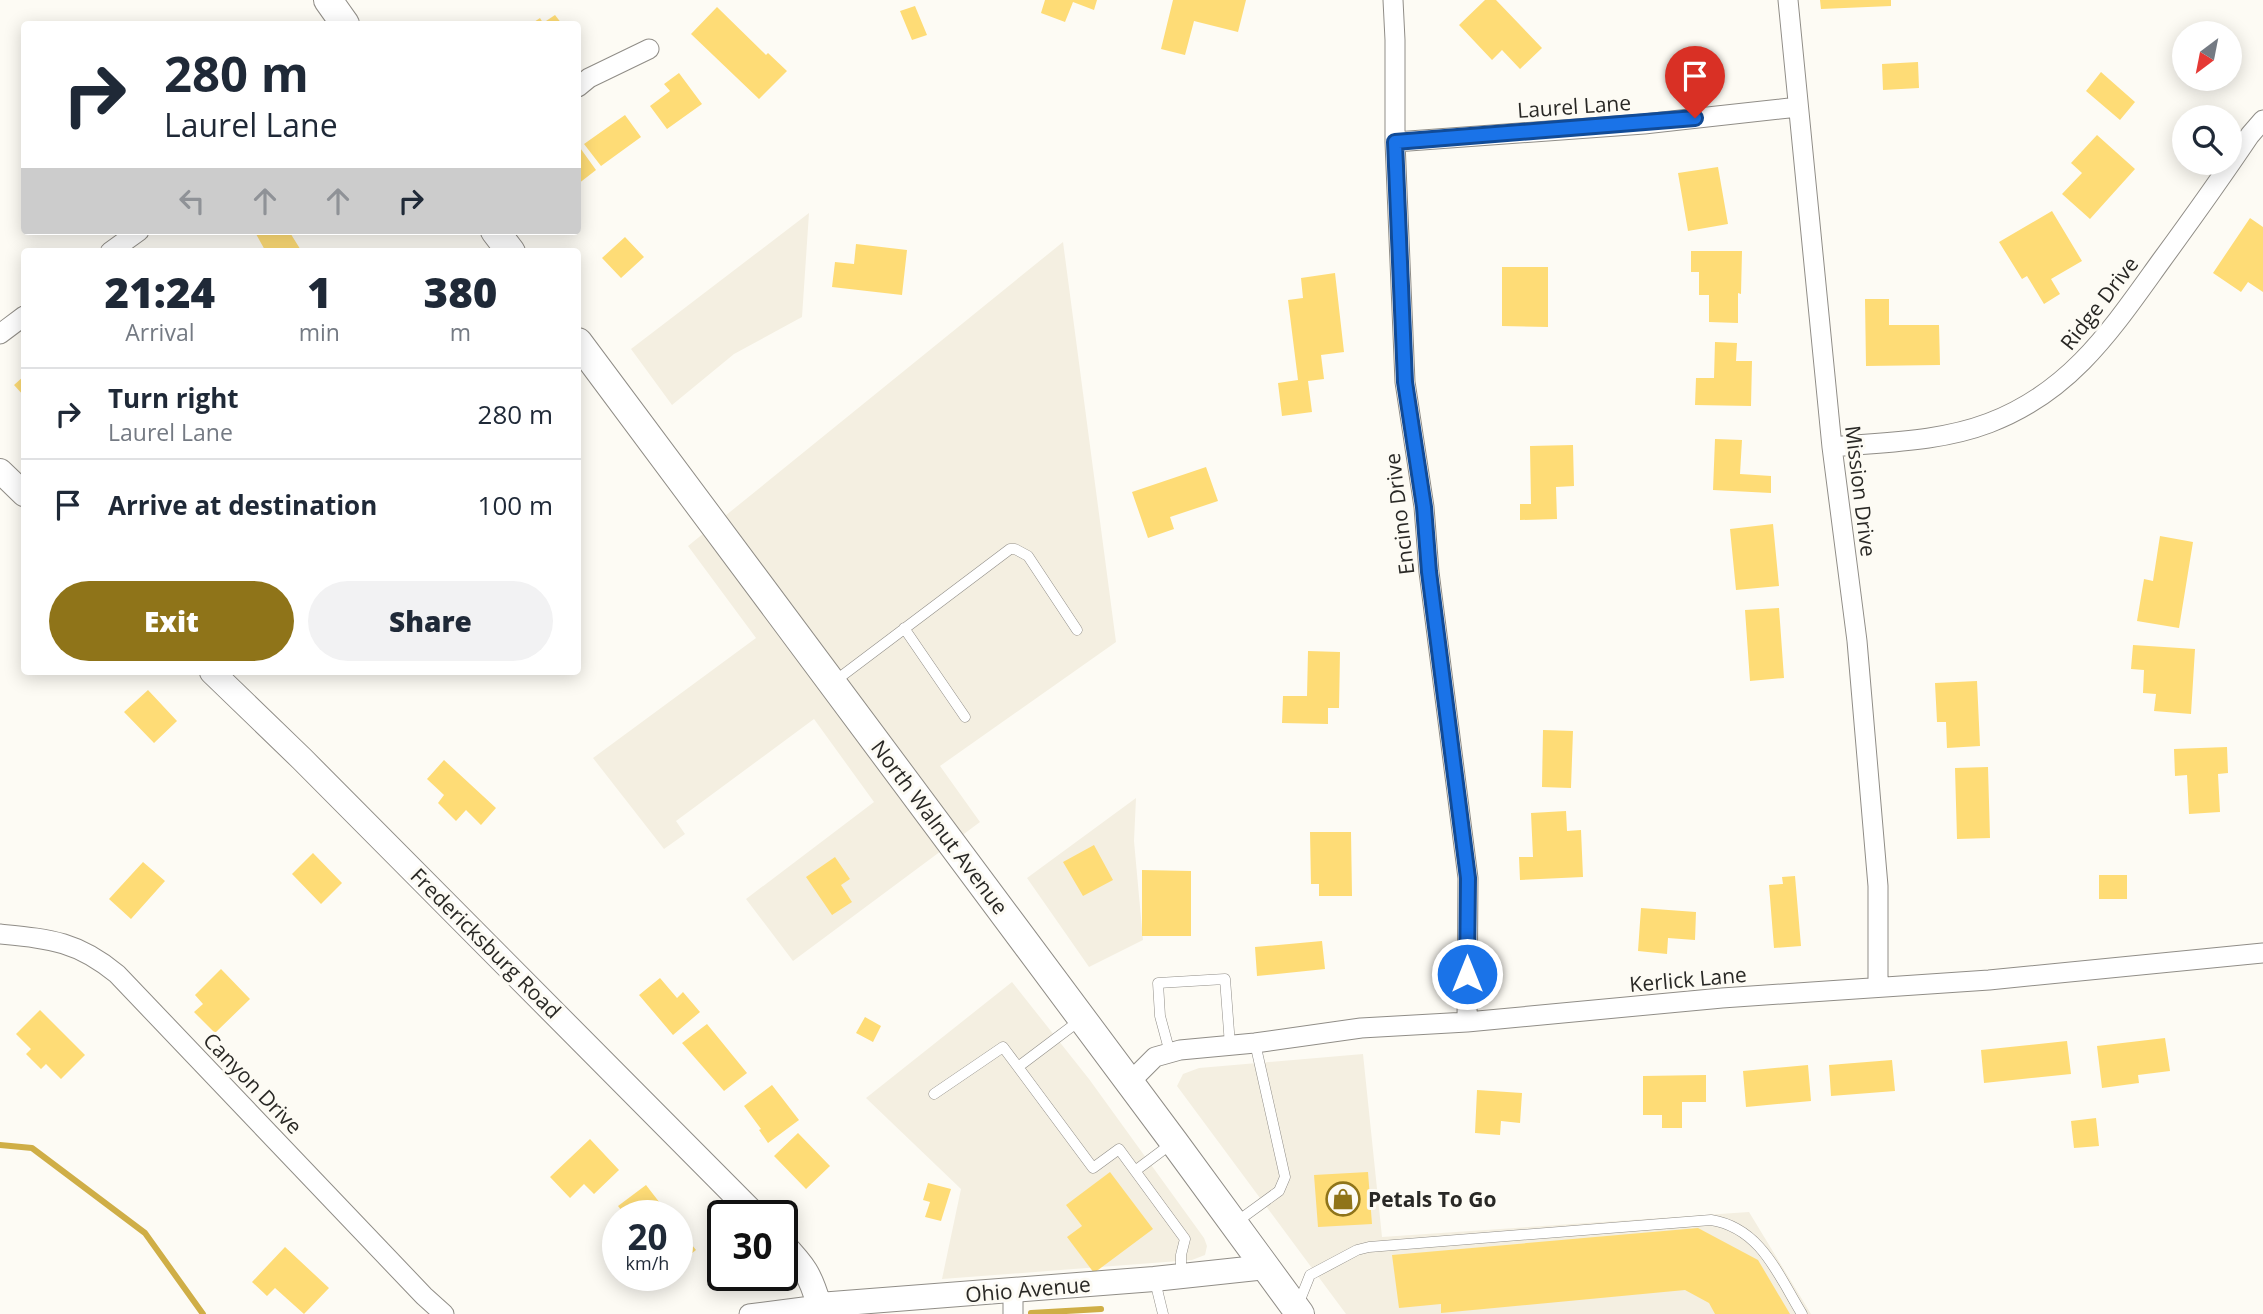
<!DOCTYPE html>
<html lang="en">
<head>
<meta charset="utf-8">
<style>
  :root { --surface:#fff; --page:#f2f2f3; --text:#1f2937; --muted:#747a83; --line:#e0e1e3; --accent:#8f7419 }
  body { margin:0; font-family:"Open Sans",sans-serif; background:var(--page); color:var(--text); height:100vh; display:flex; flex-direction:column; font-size:26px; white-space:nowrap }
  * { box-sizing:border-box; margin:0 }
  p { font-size:23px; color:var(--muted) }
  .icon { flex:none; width:38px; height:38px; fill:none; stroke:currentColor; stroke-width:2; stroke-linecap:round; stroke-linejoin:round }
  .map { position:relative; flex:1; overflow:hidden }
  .panel { position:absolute; left:21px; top:248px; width:560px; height:427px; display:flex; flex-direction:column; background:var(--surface); border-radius:7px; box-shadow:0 4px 18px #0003 }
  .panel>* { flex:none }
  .guide { position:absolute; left:21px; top:21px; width:560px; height:214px; border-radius:7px; box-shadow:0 4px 18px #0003; background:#fff; color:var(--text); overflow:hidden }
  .needle { width:46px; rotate:212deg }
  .controls { position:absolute; left:2172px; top:21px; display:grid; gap:14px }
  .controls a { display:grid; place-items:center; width:70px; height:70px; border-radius:50%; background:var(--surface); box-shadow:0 4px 18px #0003; font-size:35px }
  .speed { position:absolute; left:602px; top:1200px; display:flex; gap:14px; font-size:35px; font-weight:700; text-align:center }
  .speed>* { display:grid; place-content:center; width:91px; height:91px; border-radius:50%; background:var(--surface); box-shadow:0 4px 18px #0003; line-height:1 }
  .speed small { font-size:18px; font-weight:400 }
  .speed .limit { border:4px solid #111; border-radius:10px; background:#fff; color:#111 }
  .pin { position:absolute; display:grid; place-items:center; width:60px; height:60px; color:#fff; margin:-72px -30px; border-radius:50% 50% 50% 0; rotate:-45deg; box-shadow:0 0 7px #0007 }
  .pin .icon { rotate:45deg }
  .me { position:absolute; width:77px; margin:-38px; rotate:0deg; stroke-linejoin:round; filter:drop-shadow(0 0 5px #0008) }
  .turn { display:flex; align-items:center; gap:24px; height:147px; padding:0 28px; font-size:32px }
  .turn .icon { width:91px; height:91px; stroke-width:2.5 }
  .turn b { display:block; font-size:49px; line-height:60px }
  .lanes { display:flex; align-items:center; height:66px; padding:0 28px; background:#0003; justify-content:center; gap:35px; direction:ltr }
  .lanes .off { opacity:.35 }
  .eta { display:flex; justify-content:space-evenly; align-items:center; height:119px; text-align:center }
  .eta b { font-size:42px; font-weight:800; line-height:49px }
  .cta { display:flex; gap:14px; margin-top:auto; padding:14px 28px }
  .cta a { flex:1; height:80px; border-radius:42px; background:var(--accent); color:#fff; font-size:28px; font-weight:800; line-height:80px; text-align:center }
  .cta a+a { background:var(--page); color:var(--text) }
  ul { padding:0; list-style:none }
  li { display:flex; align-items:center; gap:21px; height:91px; padding:0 28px; border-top:2px solid var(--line) }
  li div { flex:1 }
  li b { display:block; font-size:26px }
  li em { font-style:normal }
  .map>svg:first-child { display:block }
  .built { fill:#f4efe1 }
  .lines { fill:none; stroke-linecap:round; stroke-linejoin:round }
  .stream { stroke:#cfae46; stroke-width:6 }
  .building { fill:#fedc76 }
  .service-casing { stroke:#908d87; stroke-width:11 }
  .minor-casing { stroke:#908d87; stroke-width:21 }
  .tertiary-casing { stroke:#908d87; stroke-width:26 }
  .secondary-casing { stroke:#908d87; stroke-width:30 }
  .service { stroke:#fff; stroke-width:10 }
  .minor { stroke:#fff; stroke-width:19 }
  .tertiary { stroke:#fff; stroke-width:24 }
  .secondary { stroke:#fff; stroke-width:28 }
  .route-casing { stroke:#114b97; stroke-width:18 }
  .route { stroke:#1a73e8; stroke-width:12 }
  .labels { text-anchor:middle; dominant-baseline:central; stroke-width:6; stroke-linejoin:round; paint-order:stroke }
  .street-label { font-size:21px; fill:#292825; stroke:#fdfbf4 }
  .poi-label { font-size:21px; font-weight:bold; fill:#292825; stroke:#fdfbf4; text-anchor:start }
</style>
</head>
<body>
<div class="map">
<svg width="2263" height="1314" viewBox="0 0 2263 1314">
  <rect width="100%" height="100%" fill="#fdfbf4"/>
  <path class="built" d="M809 213 802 317 734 354 672 405 631 349Z
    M1063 242 1116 642 940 766 980 822 793 961 746 899 874 802 814 719 676 821 685 834 664 849 593 758 756 638 688 546Z
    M1136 798 1134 841 1143 940 1089 967 1027 878Z
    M1012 982 1089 1079 1204 1238 1207 1246 1205 1255 1192 1260 942 1279 961 1189 866 1098Z
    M1363 1054 1382 1237 1749 1212 1811 1314H1346L1177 1086 1183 1074 1199 1068Z"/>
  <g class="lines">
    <path class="stream" d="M0 1145 32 1148 145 1233 203 1314
      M1031 1313 1101 1309"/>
  </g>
  <path class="building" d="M1045 0H1097L1094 10 1073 2 1065 22 1041 13Z
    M1173 0H1246L1238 32 1194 21 1185 55 1161 49Z
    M1485 0H1496L1542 48 1520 69 1502 50 1492 60 1459 25Z
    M1820 0H1891V6L1821 9Z
    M915 6 927 35 912 40 900 11Z
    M717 7 766 55 768 53 787 71 759 99 691 34Z
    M555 15 562 24H531L540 18 543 23Z
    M1918 62 1919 88 1883 90 1882 64Z
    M2101 72 2135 102 2120 120 2086 91Z
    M679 73 702 104 667 129 650 106 670 91 664 84Z
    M1691 78 1692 92 1672 94 1671 79Z
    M625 115 641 137 601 166 584 144Z
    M2097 135 2135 169 2090 219 2062 194 2082 173 2071 163Z
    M578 145 596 170 578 184Z
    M1718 167 1728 224 1688 231 1678 173Z
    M2052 211 2082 261 2051 279 2060 294 2044 304 2027 276 2022 279 1999 242Z
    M2250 218 2263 227V292L2248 282 2241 292 2213 273Z
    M262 231H289L302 252H266L256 234Z
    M625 237 644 257 621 278 602 258Z
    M856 244 907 250 902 295 832 287 835 262 854 264Z
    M1691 251H1742L1741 294 1738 293V323L1709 322V295H1699V272H1691Z
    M1502 267H1548V327L1502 326Z
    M1335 273 1344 352 1321 355 1324 379 1308 381 1312 412 1282 416 1278 383 1298 380 1288 300 1303 298 1301 278Z
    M1865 299H1889V325H1939L1940 365 1866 366Z
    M1715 342 1737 343 1736 361H1752L1751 406 1695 405 1696 378H1714Z
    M24 376V396L14 385Z
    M1715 439 1742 440 1740 474 1771 476V493L1713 490Z
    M1573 445 1574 486 1556 487 1557 519 1520 520V504H1531L1530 446Z
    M1206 467 1218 501 1170 517 1174 529 1148 538 1132 492Z
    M1773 524 1779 586 1736 590 1730 529Z
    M2160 536 2193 542 2179 628 2137 621 2144 579 2153 581Z
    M1779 608 1784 678 1750 681 1745 610Z
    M2133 645 2195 649 2191 714 2154 711 2156 694 2143 693 2144 670 2131 669Z
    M1308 651 1340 652 1339 708H1328V724L1282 723 1283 696H1307Z
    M1977 681 1980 746 1947 748 1946 722H1937L1935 683Z
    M148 690 177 721 154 743 124 712Z
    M1543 730 1573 731 1571 788 1542 787Z
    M2227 747 2228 773 2218 774 2220 812 2189 814 2187 775 2175 776 2174 749Z
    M444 760 496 808 481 825 466 810 456 821 438 803 444 795 427 779Z
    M1988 767 1990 838 1957 839 1955 768Z
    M1566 811 1567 831 1581 830 1583 877 1520 880 1519 857H1533L1531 813Z
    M1310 832H1351L1352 896H1319V884H1311Z
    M1094 845 1113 880 1083 896 1063 862Z
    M313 853 342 883 321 904 292 874Z
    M835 857 850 879 841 885 852 902 832 915 806 877Z
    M143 862 165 881 131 919 109 899Z
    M1142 870 1191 871V936H1142Z
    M2099 875H2127V899H2099Z
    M1795 876 1801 946 1774 948 1769 885 1783 884 1782 877Z
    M1641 908 1696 912 1695 940 1668 938 1667 954 1638 951Z
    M1322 941 1325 969 1257 976 1255 947Z
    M221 969 250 999 215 1033 194 1012 203 1004 195 995Z
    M660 978 677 998 683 992 700 1012 673 1035 639 995Z
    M40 1010 85 1055 61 1079 46 1064 41 1069 26 1054 31 1049 16 1034Z
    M865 1017 881 1026 873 1042 856 1033Z
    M707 1024 747 1073 724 1091 682 1043Z
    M2165 1038 2170 1071 2138 1075 2139 1083 2102 1088 2097 1046Z
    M2067 1041 2071 1074 1984 1083 1981 1050Z
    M1892 1060 1895 1091 1831 1096 1829 1065Z
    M1808 1065 1811 1101 1746 1107 1743 1071Z
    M1706 1075V1102H1682V1128H1662V1115H1643V1076Z
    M772 1085 799 1120 768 1143 759 1130 761 1129 744 1106Z
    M1477 1090 1522 1093 1520 1123 1501 1121 1500 1135 1475 1133Z
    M2096 1118 2099 1146 2074 1148 2071 1121Z
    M798 1133 830 1166 806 1189 774 1156Z
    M590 1139 619 1170 594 1194 584 1184 570 1198 550 1177Z
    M1110 1172 1153 1229 1094 1273 1067 1237 1082 1226 1066 1205Z
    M1368 1172 1372 1224 1318 1227 1314 1175Z
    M928 1183 951 1189 941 1221 925 1217 930 1202 923 1200Z
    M646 1185 670 1216H626L618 1206Z
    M677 1226 696 1250 677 1265Z
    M1698 1228 1758 1260 1790 1314H1715L1709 1303 1685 1290 1441 1313V1304L1399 1308 1392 1255Z
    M285 1247 329 1288 304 1314 275 1288 267 1296 252 1282Z"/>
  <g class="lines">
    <defs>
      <path id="service" d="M904 628 965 717
        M835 681 1010 549H1015L1028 556 1077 630
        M1170 1053 1160 1016 1158 983 1225 979 1230 1045
        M1018 1067 1093 1168 1119 1149 1185 1239 1181 1255V1276
        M934 1094 1003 1047 1018 1067 1079 1021
        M1135 1171 1171 1144
        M1235 1223 1279 1191 1285 1177 1255 1043
        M1155 1281 1163 1314
        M1298 1305 1310 1275 1357 1250 1369 1247 1711 1220C1761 1228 1778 1275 1802 1314"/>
      <path id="minor" d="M1393 0 1395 40V142L1405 382 1424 507 1429 572 1468 878 1467 1022
        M1788 0 1832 447 1857 641 1878 886V987
        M578 87 589 78 649 49
        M1395 142 1644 124 1798 107
        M110 252 139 231
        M0 334 24 316
        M1832 447C1884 442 1939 442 1989 423 2071 392 2112 329 2161 261 2191 220 2221 178 2250 135L2263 120
        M0 934C50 939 77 941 117 974L424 1296 444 1314
        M1130 1082 1155 1057 1180 1050 1255 1043 1361 1028 1467 1022 1722 998 1989 980 2263 953
        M1013 1289V1314
        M749 1314 819 1305"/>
      <path id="tertiary" d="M0 471 24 494
        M212 672 302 759 756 1216
        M782 1243C804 1266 810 1274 819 1305L1154 1279 1266 1267"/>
      <path id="secondary" d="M328 0 345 24
        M495 231 511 252
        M578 342 1174 1142 1300 1314"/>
    </defs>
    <use href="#service" class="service-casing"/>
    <use href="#minor" class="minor-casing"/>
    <use href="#tertiary" class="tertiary-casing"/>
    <use href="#secondary" class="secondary-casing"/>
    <use href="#service" class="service"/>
    <use href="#minor" class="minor"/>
    <use href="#tertiary" class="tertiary"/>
    <use href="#secondary" class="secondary"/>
  </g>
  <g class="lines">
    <defs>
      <path id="route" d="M1467 974 1468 878 1429 572 1424 507 1405 382 1395 142 1695 118"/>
    </defs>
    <use href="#route" class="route-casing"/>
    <use href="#route" class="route"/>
  </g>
  <defs>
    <symbol id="shop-ring" viewBox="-11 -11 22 22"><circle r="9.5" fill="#fdfbf4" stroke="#8f7419" stroke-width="1.5"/><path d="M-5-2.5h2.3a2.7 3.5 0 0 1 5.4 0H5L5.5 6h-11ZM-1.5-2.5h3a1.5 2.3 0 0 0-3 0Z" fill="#8f7419"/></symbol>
  </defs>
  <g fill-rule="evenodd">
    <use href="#shop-ring" x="1324" y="1180" width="38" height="38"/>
  </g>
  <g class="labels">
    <g class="street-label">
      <text transform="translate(1574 106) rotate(-4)">Laurel Lane</text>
      <text transform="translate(2099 303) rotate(-52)">Ridge Drive</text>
      <text transform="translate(1861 491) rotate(83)">Mission Drive</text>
      <text transform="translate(1399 514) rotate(-97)">Encino Drive</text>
      <text transform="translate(940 827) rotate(53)">North Walnut Avenue</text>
      <text transform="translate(486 943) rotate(45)">Fredericksburg Road</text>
      <text transform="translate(1688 979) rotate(-5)">Kerlick Lane</text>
      <text transform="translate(253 1083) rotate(46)">Canyon Drive</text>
      <text transform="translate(1028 1289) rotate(-5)">Ohio Avenue</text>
    </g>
    <g class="poi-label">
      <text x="1368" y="1199">Petals To Go</text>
    </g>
  </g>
</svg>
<div class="controls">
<a><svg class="needle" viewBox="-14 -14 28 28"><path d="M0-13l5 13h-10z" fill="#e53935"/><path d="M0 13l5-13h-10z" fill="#747a83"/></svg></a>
<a><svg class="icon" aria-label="search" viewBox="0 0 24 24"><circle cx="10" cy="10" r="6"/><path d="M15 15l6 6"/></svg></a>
</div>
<div class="speed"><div>20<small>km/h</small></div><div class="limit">30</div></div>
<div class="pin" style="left:1695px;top:118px;background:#d93025"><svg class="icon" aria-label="arrive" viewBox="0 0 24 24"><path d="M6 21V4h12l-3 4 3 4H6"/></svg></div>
<svg class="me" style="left:1467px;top:974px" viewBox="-20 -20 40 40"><circle r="17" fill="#1a73e8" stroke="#fff" stroke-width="3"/><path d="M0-11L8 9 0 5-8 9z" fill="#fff"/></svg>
<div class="guide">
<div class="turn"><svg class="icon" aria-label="right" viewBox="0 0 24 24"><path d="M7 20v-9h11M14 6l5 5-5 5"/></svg><div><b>280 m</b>Laurel Lane</div></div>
<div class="lanes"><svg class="icon off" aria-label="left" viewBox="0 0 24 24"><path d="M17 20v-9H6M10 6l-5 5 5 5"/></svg><svg class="icon off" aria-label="ahead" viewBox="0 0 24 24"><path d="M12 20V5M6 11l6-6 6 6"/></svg><svg class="icon off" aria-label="ahead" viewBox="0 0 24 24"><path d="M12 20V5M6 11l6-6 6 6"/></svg><svg class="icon" aria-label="right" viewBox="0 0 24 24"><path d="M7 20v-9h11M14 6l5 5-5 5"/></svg></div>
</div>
<section class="panel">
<div class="eta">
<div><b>21:24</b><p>Arrival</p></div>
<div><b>1</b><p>min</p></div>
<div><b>380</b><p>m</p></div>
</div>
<ul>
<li><svg class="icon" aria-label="right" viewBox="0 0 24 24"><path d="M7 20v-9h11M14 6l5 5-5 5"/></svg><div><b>Turn right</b><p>Laurel Lane</p></div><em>280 m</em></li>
<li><svg class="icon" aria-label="arrive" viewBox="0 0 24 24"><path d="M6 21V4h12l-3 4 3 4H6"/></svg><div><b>Arrive at destination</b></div><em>100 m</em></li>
</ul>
<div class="cta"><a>Exit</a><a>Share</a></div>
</section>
</div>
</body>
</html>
